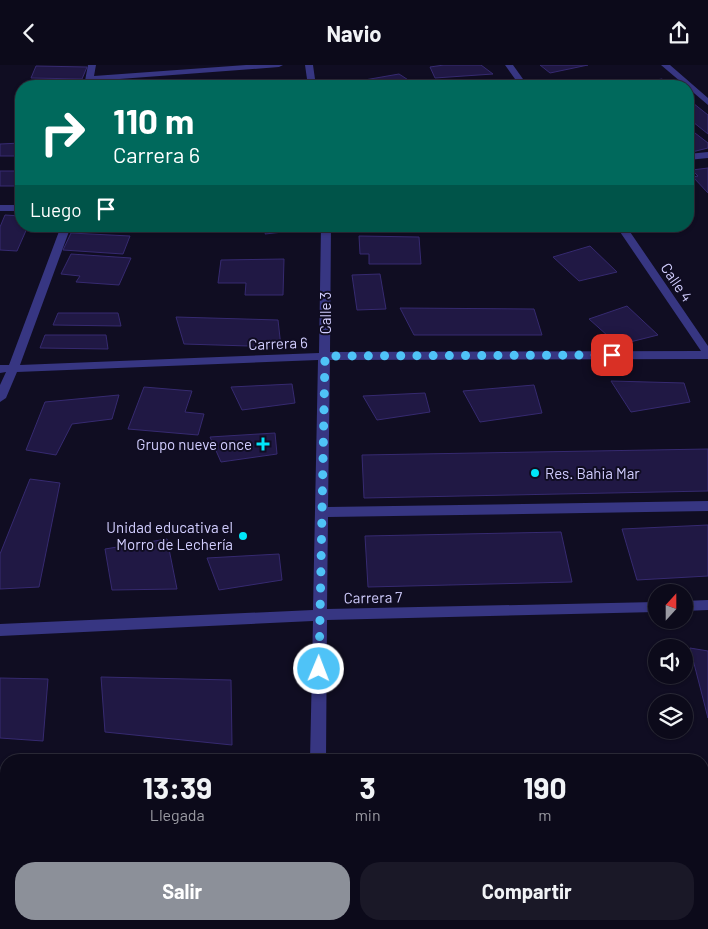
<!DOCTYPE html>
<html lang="es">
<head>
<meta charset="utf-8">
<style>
  :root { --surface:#0c0a1a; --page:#1a1827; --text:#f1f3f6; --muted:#9a9aa2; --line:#2c2b39; --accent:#8c9099 }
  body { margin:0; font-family:Barlow,sans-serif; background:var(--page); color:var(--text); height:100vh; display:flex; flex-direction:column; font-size:19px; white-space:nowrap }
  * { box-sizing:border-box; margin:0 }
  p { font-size:16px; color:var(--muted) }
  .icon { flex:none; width:28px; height:28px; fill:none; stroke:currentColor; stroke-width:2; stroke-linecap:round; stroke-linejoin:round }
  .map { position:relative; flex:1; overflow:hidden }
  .sheet { position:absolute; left:0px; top:689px; width:709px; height:176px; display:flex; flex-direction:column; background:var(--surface); border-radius:20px 20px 0 0; box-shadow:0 1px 4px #0004,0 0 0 1px var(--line) }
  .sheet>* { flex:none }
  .guide { position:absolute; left:15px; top:15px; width:679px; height:152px; border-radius:20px; box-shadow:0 1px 4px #0004,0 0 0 1px var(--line); background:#00695c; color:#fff; overflow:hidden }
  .needle { width:32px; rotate:21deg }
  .buttons { position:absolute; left:648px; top:519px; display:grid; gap:10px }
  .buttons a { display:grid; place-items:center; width:45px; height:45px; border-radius:50%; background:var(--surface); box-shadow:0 1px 4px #0004,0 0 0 1px var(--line); font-size:25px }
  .pin { position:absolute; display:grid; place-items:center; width:42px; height:42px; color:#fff; margin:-21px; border-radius:10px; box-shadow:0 2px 8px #0006 }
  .me { position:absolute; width:55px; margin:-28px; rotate:1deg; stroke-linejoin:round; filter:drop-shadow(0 0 4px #0008) }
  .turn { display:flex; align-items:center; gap:18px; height:105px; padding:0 15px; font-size:22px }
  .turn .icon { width:65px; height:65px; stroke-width:2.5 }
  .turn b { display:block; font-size:35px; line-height:42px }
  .then { display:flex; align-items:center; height:48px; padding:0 15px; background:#0003; gap:10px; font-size:19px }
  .eta { display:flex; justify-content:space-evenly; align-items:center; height:85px; text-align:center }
  .eta b { font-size:30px; font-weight:700; line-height:35px }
  .primary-button { display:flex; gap:10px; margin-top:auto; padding:10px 15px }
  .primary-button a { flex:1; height:58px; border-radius:20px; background:var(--accent); color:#fff; font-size:20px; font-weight:700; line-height:58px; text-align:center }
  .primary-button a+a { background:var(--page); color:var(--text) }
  header { display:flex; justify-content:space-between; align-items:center; height:65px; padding:0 15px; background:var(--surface); font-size:22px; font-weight:700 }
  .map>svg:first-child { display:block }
  .building { fill:#201844; stroke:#362a70 }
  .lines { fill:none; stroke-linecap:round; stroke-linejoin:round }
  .minor { fill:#373682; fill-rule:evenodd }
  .route { stroke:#4fc3f7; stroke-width:9; stroke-dasharray:0 16.2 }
  .poi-dot { fill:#00e6f9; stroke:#100d22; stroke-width:2 }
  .labels { text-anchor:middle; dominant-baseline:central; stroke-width:4; stroke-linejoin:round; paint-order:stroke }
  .street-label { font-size:15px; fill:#d2ceff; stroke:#100d22 }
  .poi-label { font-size:15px; fill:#d2ceff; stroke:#100d22; text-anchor:end }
</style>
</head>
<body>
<header><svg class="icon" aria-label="back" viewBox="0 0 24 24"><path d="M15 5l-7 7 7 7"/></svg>Navio<svg class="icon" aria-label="share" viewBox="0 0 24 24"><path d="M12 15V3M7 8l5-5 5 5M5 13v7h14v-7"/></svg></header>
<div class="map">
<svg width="708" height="864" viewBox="0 0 708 864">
  <rect width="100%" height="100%" fill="#100d22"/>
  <path class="building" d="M444 0H481L493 9 435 13 430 2Z
    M540 0H588L550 8Z
    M36 1 87 2 82 14 31 13Z
    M399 9 413 18 390 21H354L353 17Z
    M662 14 671 21H649L644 17Z
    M489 17 491 21H456Z
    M688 34 708 50V69L688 53Z
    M688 68H695L708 78V83L688 88Z
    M21 78V91H0V79Z
    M708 103V128L693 112 698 111 692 105Z
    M0 106H21V121H0Z
    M5 150 21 151V161H28L17 186 0 185V162Z
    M74 161H110L107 166 73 163Z
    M147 161H171V164L145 166Z
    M268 161H301V165L265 169Z
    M71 168 130 171 123 189 63 185Z
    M359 171 419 172 421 199H369V189H360Z
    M590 181 617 207 579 216 553 192Z
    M71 189 131 193 119 220 76 217 80 211 61 209Z
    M284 194 283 230H245L246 218H218L221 195Z
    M380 209 386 244 357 245 352 210Z
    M627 241 658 270 618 280 589 254Z
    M400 243 534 244 542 270H414Z
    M58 248H118L121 261 53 260Z
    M176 252 278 255 281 282 184 279Z
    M45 270H106L108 284 40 283Z
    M611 316 684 318 690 337 631 347Z
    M292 319 295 338 242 345 231 322Z
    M534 320 542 348 480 357 463 326Z
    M144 322 192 326 185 347 204 349 198 370 128 364Z
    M425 328 430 347 377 355 363 331Z
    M119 330 112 354 72 359 56 390 26 385 45 337Z
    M275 368 277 389 221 397 210 372Z
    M708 384V426L364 433 362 390Z
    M30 414 60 418 39 522 0 524V489Z
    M708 460V511L637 515 622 464Z
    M561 467 572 517 368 522 365 471Z
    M167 474 177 524 112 525 105 484Z
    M279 489 282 515 219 525 207 493Z
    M690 583 708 586V653Z
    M101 612 231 615 232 680 105 667Z
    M0 613 48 614 43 676 0 673Z
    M0 729 6 730V802L0 801Z
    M221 859H264L265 862Z
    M404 859H477V864H404Z
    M530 859H620L621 864H530Z
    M624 859H701L702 864H624Z"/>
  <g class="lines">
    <path class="minor" d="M88 0H96L94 11 246 0H283L279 2 93 16 92 21H84Z
      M305 0H313L316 21H308Z
      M505 0H513L528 21H520Z
      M661 0H670L708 33V40Z
      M708 87V93L688 95V89Z
      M0 140H21V146H0Z
      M61 161H71L20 300 319 288 321 161H331L330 287 701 286 616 161H626L708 281V294L330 295 328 442 708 436V446L328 452 327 544 656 537V547L327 555 326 695H310L313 556 0 571V559L313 545 318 295 17 307 6 333 0 337V320L6 307 0 308V300H9Z
      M708 535V545L684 546V536Z
      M306 859H322V864H306Z"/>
  </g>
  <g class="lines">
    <path class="route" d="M319 604 325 291 612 290"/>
  </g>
  <g class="poi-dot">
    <path d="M260.5 371.5h5v5h5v5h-5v5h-5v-5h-5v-5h5z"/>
    <circle cx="535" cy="408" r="5"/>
    <circle cx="243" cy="471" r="5"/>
  </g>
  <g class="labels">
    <g class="street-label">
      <text transform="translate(677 217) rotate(56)">Calle 4</text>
      <text transform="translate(325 248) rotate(-90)">Calle 3</text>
      <text transform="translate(278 278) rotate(-2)">Carrera 6</text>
      <text transform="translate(373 532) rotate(-1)">Carrera 7</text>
    </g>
    <g class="poi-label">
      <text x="252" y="379">Grupo nueve once</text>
      <text x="545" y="408" text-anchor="start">Res. Bahia Mar</text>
      <text x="233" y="462">Unidad educativa el<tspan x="233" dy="17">Morro de Lechería</tspan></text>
    </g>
  </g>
</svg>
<div class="buttons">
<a><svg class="needle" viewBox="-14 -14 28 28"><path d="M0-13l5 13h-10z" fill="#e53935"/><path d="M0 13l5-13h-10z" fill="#9a9aa2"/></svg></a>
<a><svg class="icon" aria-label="sound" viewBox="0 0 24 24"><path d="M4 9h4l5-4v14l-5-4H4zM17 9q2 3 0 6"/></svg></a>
<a><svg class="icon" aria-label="layers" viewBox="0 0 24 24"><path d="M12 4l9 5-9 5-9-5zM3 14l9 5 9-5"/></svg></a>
</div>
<div class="pin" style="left:612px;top:290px;background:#d93025"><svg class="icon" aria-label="arrive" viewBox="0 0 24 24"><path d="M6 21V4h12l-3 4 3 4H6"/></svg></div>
<svg class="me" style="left:319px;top:604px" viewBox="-20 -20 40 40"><circle r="17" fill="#4fc3f7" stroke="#fff" stroke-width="3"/><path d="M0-11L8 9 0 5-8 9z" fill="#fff"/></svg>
<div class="guide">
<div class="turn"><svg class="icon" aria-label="right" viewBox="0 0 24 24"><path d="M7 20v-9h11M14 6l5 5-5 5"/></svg><div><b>110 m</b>Carrera 6</div></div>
<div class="then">Luego<svg class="icon" aria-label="arrive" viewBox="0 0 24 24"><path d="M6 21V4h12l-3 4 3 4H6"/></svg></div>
</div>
<section class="sheet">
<div class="eta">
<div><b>13:39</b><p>Llegada</p></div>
<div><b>3</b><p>min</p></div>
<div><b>190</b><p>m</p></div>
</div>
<div class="primary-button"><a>Salir</a><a>Compartir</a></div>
</section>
</div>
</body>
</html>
